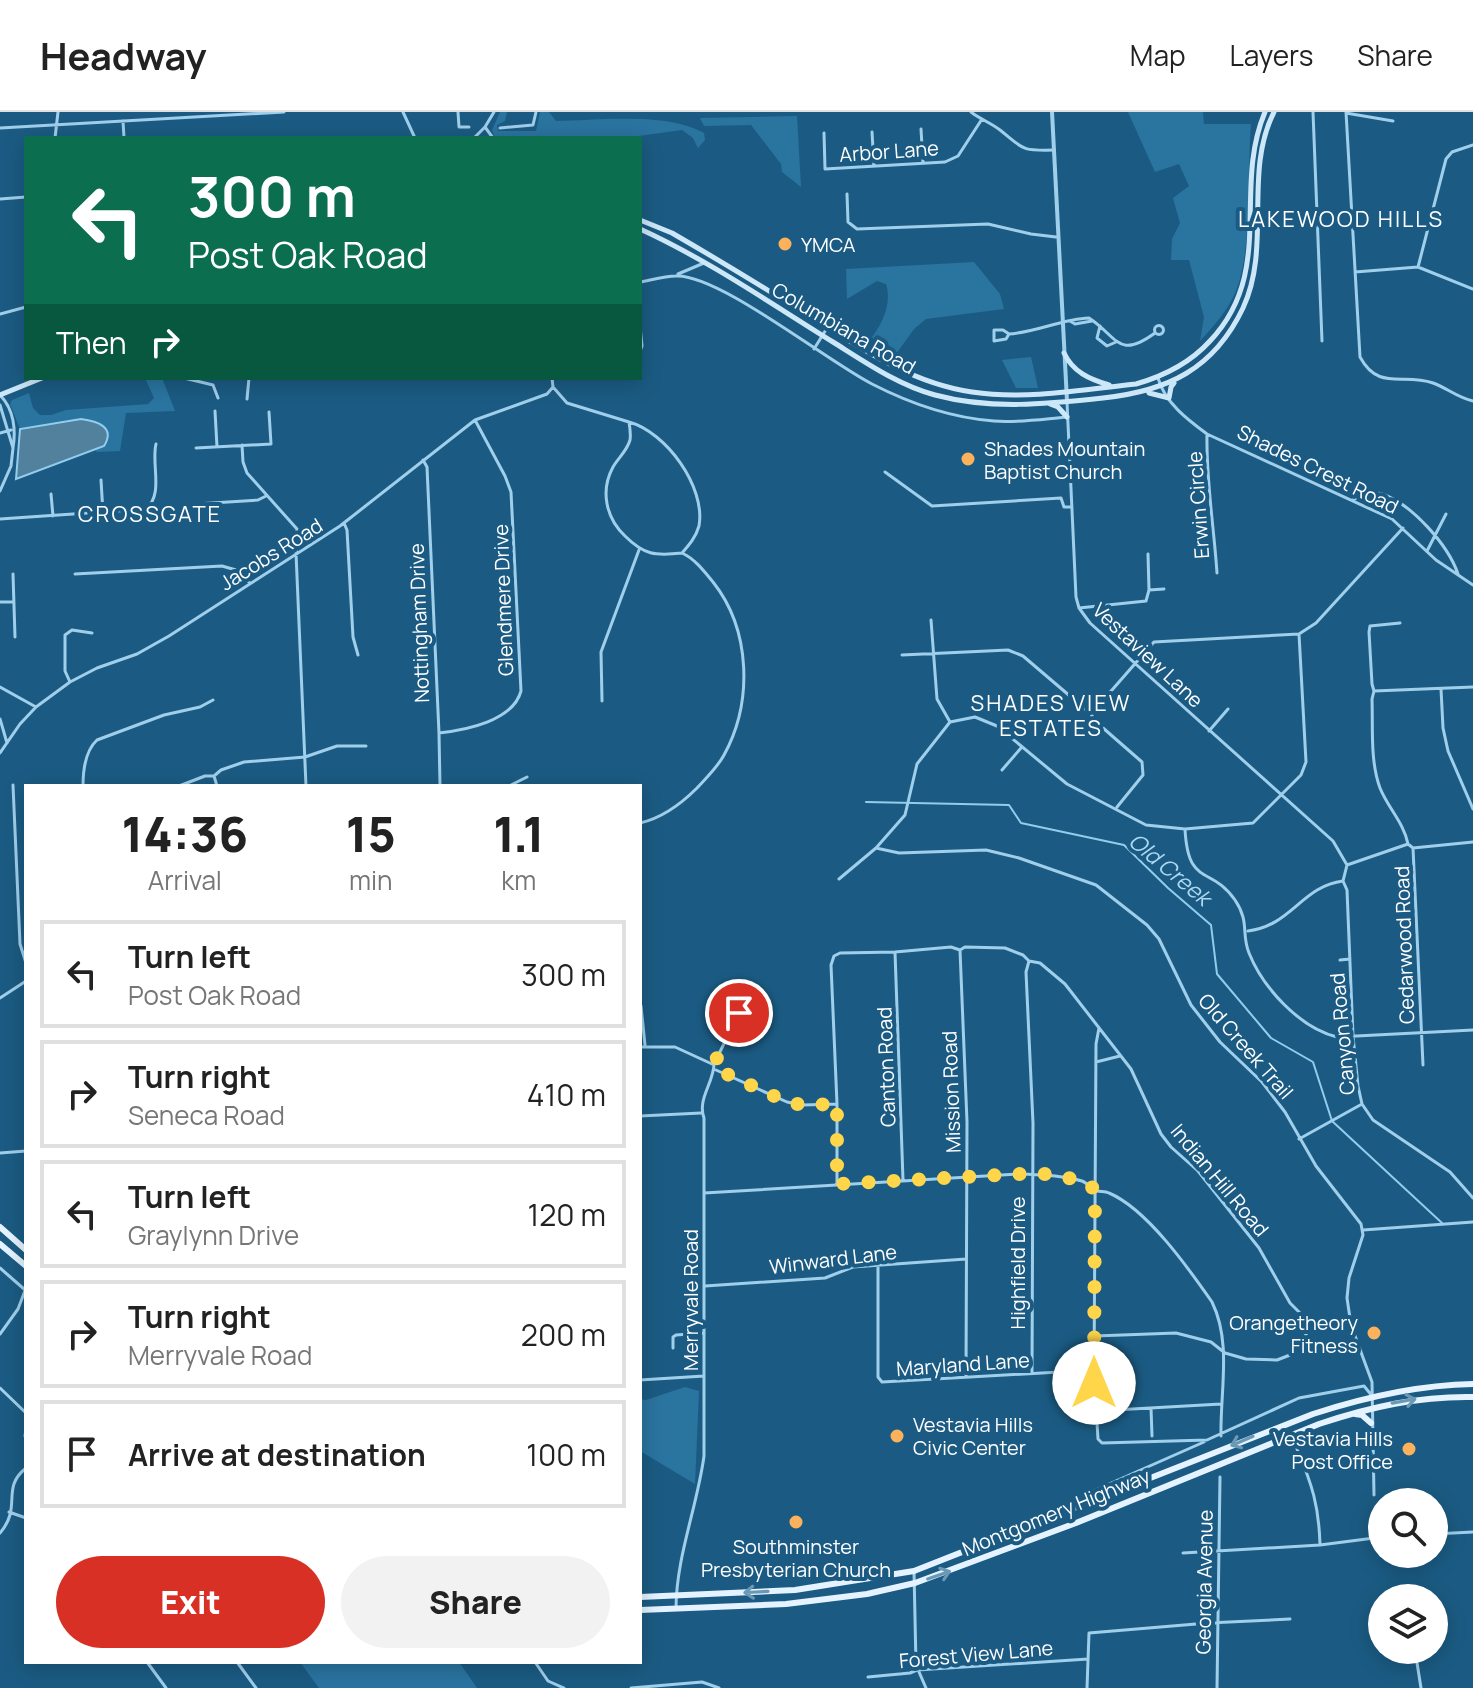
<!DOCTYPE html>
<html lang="en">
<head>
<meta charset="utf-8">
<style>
  :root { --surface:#fff; --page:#f2f2f2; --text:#222; --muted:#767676; --line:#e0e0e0; --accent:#d93025 }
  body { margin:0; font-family:Manrope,sans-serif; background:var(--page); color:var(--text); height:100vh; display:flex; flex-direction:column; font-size:30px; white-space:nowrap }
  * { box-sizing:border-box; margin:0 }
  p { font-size:26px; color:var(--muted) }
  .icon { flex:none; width:44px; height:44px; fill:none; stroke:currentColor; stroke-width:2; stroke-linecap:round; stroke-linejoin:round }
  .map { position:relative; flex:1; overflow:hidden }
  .panel { position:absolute; left:24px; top:672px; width:618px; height:880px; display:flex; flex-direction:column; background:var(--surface); border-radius:0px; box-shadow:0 4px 20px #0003 }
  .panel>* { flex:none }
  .hud { position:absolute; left:24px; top:24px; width:618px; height:244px; border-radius:0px; box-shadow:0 4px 20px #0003; background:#0b6e4f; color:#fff; overflow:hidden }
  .controls { position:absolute; left:1368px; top:1376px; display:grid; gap:16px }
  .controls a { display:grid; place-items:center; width:80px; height:80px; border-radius:50%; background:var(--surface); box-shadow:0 4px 20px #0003; font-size:40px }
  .pin { position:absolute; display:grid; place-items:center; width:68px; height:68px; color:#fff; margin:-34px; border:4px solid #fff; border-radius:50%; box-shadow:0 2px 8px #0007 }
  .me { position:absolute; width:88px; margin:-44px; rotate:0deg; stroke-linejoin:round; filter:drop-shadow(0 0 6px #0008) }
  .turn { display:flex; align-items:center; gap:28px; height:168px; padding:0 32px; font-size:36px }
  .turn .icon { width:104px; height:104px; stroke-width:2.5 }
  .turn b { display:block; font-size:56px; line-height:68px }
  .then { display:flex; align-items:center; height:76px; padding:0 32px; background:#0003; gap:16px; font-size:30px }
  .eta { display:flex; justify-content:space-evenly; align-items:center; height:136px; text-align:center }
  .eta b { font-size:48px; font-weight:800; line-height:56px }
  .primary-button { display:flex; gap:16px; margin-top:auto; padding:16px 32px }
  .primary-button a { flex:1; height:92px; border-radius:48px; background:var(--accent); color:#fff; font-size:32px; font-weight:800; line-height:92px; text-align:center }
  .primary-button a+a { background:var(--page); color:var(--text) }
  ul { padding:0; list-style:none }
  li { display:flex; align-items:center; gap:24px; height:108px; margin:0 16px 12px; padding:0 16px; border:4px solid var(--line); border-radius:0px }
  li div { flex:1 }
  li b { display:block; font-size:30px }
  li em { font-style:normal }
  header { display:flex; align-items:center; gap:48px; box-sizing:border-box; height:112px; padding:0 40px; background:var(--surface); border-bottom:2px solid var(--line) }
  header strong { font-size:38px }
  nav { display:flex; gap:44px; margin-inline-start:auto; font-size:28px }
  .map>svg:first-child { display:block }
  .green { fill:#2a74a0 }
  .water { fill:#52819d; stroke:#93cded; stroke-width:2 }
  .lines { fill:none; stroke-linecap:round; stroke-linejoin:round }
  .stream { stroke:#93cded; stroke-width:2 }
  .minor { stroke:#a0cfeb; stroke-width:3 }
  .tertiary { stroke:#a0cfeb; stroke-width:4 }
  .secondary { stroke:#cce7f8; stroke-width:5 }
  .primary { stroke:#e4f3ff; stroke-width:6 }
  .oneway { stroke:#6b98b5 }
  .route { stroke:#ffd54a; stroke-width:14; stroke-dasharray:0 25.2 }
  .poi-dot { fill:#fcb15c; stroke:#1b5b83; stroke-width:3 }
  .labels { text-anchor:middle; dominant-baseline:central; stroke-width:8; stroke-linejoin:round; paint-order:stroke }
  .street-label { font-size:20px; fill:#fff; stroke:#1b5b83 }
  .poi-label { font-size:20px; fill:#fff; stroke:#1b5b83; text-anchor:start }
  .neighbourhood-label { font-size:22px; letter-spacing:2px; fill:#fff; stroke:#1b5b83 }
  .water-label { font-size:22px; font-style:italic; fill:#abd8f2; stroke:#1b5b83 }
</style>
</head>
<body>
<header>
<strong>Headway</strong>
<nav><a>Map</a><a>Layers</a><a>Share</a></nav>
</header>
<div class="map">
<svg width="1473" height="1576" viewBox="0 0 1473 1576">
  <rect width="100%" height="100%" fill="#1b5b83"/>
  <path class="green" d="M500 0H507L505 9 497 13 498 19H536L540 0H549L556 9C599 8 668 0 704 21L705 28 698 36 693 26 682 18 624 26H495L492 18Z
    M1128 0H1203L1204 12H1251C1247 60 1253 136 1236 179 1228 198 1214 214 1200 229L1204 205 1189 148H1171L1172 127 1180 111 1173 86 1189 74 1179 52 1155 60Z
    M797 4 801 75 782 60 781 52 751 13 704 14 700 6Z
    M974 150 1000 182 1004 197 926 207 914 217 891 249 880 244V235L872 225C883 211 892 190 886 172L877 169 847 187 846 157Z
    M1031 245 1038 276H1016L1002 248Z
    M145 266H162L175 299 126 301 120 339 97 340 94 337 104 334 81 307 20 317 10 292 12 288 29 281 33 296 40 303H51L66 298 148 292 154 286Z
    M685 1275 699 1279 695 1372 640 1339V1287L646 1288Z
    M300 1550H459L477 1576H319Z"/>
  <path class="water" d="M81 307C97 309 116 315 104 334L16 367 20 317Z"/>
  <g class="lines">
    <path class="stream" d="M866 690 1009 693 1021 711 1124 733 1168 776 1211 813 1217 862 1271 926 1313 950 1332 1009 1442 1111"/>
    <path class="minor" d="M403 0 415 26
      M458 0 459 15H469
      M971 0C980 7 991 11 1000 18 1024 37 1020 39 1054 38
      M1313 0 1322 229
      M1346 0 1360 245C1379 280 1403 260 1433 271 1447 276 1458 286 1473 289
      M1346 1 1393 9
      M123 9 124 26
      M485 15 493 26
      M0 16 284 0
      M500 16 533 13 536 0
      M921 17 923 51
      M872 20 874 54
      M824 21 825 57 945 50 958 44 982 7
      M55 26 58 0
      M474 26 485 15 494 0
      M847 82 848 110 857 117 988 112 1031 122 1056 125
      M0 87 26 85
      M1418 155 1446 47 1452 40 1473 33
      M1355 160 1418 155 1473 177
      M678 162 704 151
      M640 170C651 168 665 164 676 164 719 162 828 250 872 272 909 291 953 306 994 309 1018 311 1043 307 1067 305
      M0 202 26 195
      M1070 209 1075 212 1092 209
      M1154.5 218a4.5 4.5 0 1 1 9 0a4.5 4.5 0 1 1-9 0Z
      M640 214 642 234 640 239
      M1100 214 1097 226 1107 234 1116 230
      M1009 222 1006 227 994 229V218H1003L1009 222C1037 220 1062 207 1089 206 1118 225 1118 248 1155 221
      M814 237 827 216
      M184 266 213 273 218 286
      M1158 266C1165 291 1188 308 1207 322L1392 407 1436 448 1473 473
      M553 275 567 291 629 310C630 316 631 322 630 328 627 339 618 346 613 355 600 379 606 406 625 424 644 443 655 444 682 441 689 433 696 425 699 414 706 375 666 320 629 310
      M0 283C14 297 16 318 13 336L0 293
      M247 287 249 266
      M1067 290 1076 485 1079 496 1090 511 1333 729 1347 753
      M215 299 217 335
      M0 321 11 318
      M1207 322C1206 369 1214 415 1217 461
      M242 333 243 350 247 361 297 417 296 441 306 674
      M196 336 271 332 269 300
      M423 348 427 355 439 621 440 674
      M885 360 932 394 1061 386 1064 395H1072
      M101 368 103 401
      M0 379 11 354 13 336
      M51 382 53 404
      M1352 388C1361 384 1372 379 1382 382 1412 392 1448 433 1458 462
      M196 392 258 388 266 384
      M0 407 146 397C164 382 151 352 156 332
      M344 411 347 418 353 525 358 543
      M1427 439 1446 402
      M13 462 15 525
      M75 462 222 454 236 458 250 471
      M1149 478 1164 477
      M0 490H14
      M1079 496 1146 489 1149 478 1148 442
      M931 508 937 587 950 610
      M1400 511 1370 514 1369 520 1372 572 1374 579 1372 587C1373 616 1370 649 1380 676 1388 696 1404 711 1408 732L1413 736 1423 953
      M902 543 1008 538 1023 544 1091 602 1095 609 1142 650 1143 663 1117 695
      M70 570 65 559V523L72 518 92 521
      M0 575 36 595
      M1441 577 1443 616 1448 639 1473 697
      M1374 579 1473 575
      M602 589 601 540 639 438
      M1091 602 1154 530 1299 522 1316 511 1403 416
      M0 607 7 631
      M1209 619 1228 597
      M439 621C466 618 513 609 521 579L511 380 505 364 475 308
      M0 641 20 612 36 595 70 570 97 556 137 542 169 524 340 414 475 308 547 282 553 275 552 266
      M1002 658 1021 636
      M214 664 217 674
      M13 673 20 832 26 851
      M83 674C83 658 85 639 97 628L164 603 200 595 213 588
      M179 674 205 664H214L221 658 244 650 305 645 337 634H366
      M509 674 527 665
      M640 711C662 706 681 692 697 676 706 666 717 656 724 643 753 590 751 518 713 470 704 459 695 447 682 441
      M1185 717C1188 776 1211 753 1235 788 1250 810 1241 822 1249 841 1263 876 1300 916 1337 925L1473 918
      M876 736 899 741 986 738 1019 746 1096 773 1147 813 1159 827 1191 893 1220 930 1262 970 1285 1000 1316 1054 1361 1112 1363 1123 1349 1166 1347 1186 1351 1213 1372 1270 1374 1383
      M1413 736 1473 730
      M1347 753 1343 769 1347 778 1353 924 1358 974 1362 992 1373 1008 1450 1060 1473 1086
      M1347 753 1408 732
      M839 767 876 736 905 703 917 652 950 610 975 605 997 614 1067 672 1146 713 1185 717 1253 711 1301 663 1306 650 1299 522
      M1248 819C1291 814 1302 774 1343 769
      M960 838 967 1010 966 1265
      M895 840 903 1068
      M1340 848 1350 847
      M1029 849 1026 860 1033 1011 1032 1262
      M0 886 26 869
      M641 894 645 933
      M1099 916 1096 932 1094 1262 1098 1327 1102 1331 1207 1328 1299 1286 1364 1274 1373 1285
      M640 935H675L712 952
      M1096 950 1120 944
      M716 958 787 990 803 993 837 992
      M640 1004 701 1001
      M1299 1027 1362 992
      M0 1041 26 1039
      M837 1072V992L831 853 834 844 840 841 895 840 951 835 960 838 965 835 1005 836 1023 843 1029 849 1040 851 1065 872 1131 957 1161 1022 1171 1035 1198 1059 1259 1136 1290 1191 1312 1213 1332 1217 1349 1214
      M704 1081 1019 1062C1041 1063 1061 1063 1082 1069 1088 1071 1091 1077 1097 1079 1101 1080 1105 1079 1109 1081 1147 1097 1189 1157 1212 1190 1232 1231 1220 1279 1221 1324
      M1363 1118 1473 1110
      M878 1153V1265L882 1270 1094 1258
      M0 1156 24 1177
      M705 1174 825 1166 853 1155 966 1147
      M0 1222 18 1197 26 1176
      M1095 1224 1176 1221 1211 1230 1225 1241 1246 1247 1277 1248 1290 1243 1298 1235 1312 1213
      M673 1236V1225L676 1223 704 1221
      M640 1268 704 1264
      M0 1276 26 1301
      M1151 1296 1152 1324
      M1097 1299 1221 1292
      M25 1324 26 1317
      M1297 1337C1312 1372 1319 1394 1320 1433
      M1068 1396 1075 1387 1204 1330
      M9 1400 26 1406
      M0 1421C23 1394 0 1377 26 1356
      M1434 1422 1473 1420
      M1183 1441 1320 1433 1382 1425
      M914 1459 916 1553 926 1576
      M676 1497C676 1445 697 1396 704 1344V1006C697 987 714 970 714 952L739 901 738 885
      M1415 1538 1421 1576
      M147 1550 166 1576
      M237 1550 256 1576
      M535 1550 548 1569 564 1576
      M868 1565 910 1561 917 1558 1088 1547
      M631 1576 702 1570 719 1576
      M1087 1576 1089 1521 1208 1511 1290 1507
      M1217 1576 1220 1365"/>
    <path class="tertiary" d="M1052 0 1067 289"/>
    <path class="secondary" d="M640 108 672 121C717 147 763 175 808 203 859 235 910 271 972 280 1025 288 1082 278 1136 272 1164 264 1190 251 1210 229 1276 159 1232 78 1265 0
      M640 117C708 148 770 191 833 230 865 250 898 273 935 283 991 298 1047 292 1103 286 1168 279 1214 257 1243 196 1272 134 1243 61 1274 0
      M1064 241C1073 260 1089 267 1109 273
      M1149 281 1169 286 1171 275 1174 271
      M0 283 42 266
      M1050 292 1058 295 1067 305"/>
    <path class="primary" d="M0 1115 26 1138
      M0 1132 26 1154
      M1355 1302 1362 1303 1371 1311
      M640 1485 795 1478 914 1459 1313 1302C1365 1285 1419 1273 1473 1272
      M640 1498 786 1492 867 1482 915 1471 1076 1411 1319 1312C1370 1295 1419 1284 1473 1285"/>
  </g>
  <defs><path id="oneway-shaft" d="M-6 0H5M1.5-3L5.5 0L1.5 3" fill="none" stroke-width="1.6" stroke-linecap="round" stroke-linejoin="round" transform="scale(2)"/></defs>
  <g class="oneway">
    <use href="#oneway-shaft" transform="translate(1404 1289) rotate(-10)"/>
    <use href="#oneway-shaft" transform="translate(1242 1329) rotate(157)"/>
    <use href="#oneway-shaft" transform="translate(939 1463) rotate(-19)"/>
    <use href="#oneway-shaft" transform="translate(756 1480) rotate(177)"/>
  </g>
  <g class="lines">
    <path class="route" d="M739 901 714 952 716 957 787 990 803 993 837 992V1072L1019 1062H1051L1086 1070 1095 1078 1094 1271"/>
  </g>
  <g class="poi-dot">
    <circle cx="785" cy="132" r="8"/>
    <circle cx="968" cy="347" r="8"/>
    <circle cx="1374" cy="1221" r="8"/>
    <circle cx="897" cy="1324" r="8"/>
    <circle cx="1409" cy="1337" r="8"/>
    <circle cx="796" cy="1410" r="8"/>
  </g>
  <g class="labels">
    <g class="street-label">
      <text transform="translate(889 39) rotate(-4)">Arbor Lane</text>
      <text transform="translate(844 216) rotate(30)">Columbiana Road</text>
      <text transform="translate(1318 357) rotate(26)">Shades Crest Road</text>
      <text transform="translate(1198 393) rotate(-94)">Erwin Circle</text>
      <text transform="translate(271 442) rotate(-32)">Jacobs Road</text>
      <text transform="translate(503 488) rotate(-92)">Glendmere Drive</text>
      <text transform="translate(419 511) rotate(-92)">Nottingham Drive</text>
      <text transform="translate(1148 543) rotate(43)">Vestaview Lane</text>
      <text transform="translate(1404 833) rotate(-92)">Cedarwood Road</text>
      <text transform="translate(1342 922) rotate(-95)">Canyon Road</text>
      <text transform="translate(1246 934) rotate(49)">Old Creek Trail</text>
      <text transform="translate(886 955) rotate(-92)">Canton Road</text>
      <text transform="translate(951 980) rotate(-92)">Mission Road</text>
      <text transform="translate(1220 1068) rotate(50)">Indian Hill Road</text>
      <text transform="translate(833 1147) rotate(-7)">Winward Lane</text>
      <text transform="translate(1017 1151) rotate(-90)">Highfield Drive</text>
      <text transform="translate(690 1188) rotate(-90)">Merryvale Road</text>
      <text transform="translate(963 1252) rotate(-4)">Maryland Lane</text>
      <text transform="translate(1056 1400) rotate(-22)">Montgomery Highway</text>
      <text transform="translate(1204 1470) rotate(-89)">Georgia Avenue</text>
      <text transform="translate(976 1542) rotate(-5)">Forest View Lane</text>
    </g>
    <g class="poi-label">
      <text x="801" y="132">YMCA</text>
      <text x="984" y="336">Shades Mountain<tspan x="984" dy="23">Baptist Church</tspan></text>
      <text x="1358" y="1210" text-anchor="end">Orangetheory<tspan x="1358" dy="23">Fitness</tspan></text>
      <text x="913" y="1312">Vestavia Hills<tspan x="913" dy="23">Civic Center</tspan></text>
      <text x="1393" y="1326" text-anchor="end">Vestavia Hills<tspan x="1393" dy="23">Post Office</tspan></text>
      <text x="796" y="1434" text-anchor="middle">Southminster<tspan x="796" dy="23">Presbyterian Church</tspan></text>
    </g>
    <g class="neighbourhood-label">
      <text x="1341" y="107">LAKEWOOD HILLS</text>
      <text x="150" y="402">CROSSGATE</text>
      <text x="1051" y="591">SHADES VIEW<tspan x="1051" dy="25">ESTATES</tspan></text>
    </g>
    <g class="water-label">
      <text transform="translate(1170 757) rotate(40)">Old Creek</text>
    </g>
  </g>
</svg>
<div class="controls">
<a><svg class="icon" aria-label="search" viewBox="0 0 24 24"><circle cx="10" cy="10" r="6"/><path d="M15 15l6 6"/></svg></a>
<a><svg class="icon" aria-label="layers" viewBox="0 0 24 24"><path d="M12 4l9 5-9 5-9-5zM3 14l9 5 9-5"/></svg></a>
</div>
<div class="pin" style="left:739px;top:901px;background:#d93025"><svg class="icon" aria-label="arrive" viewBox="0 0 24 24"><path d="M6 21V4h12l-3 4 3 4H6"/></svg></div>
<svg class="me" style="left:1094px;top:1271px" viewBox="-20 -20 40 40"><circle r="19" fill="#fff"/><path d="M0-13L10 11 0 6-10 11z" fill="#ffd54a"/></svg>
<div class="hud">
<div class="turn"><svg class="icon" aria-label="left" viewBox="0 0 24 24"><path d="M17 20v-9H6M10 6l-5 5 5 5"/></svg><div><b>300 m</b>Post Oak Road</div></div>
<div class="then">Then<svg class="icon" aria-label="right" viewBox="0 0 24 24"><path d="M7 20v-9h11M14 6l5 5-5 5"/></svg></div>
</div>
<section class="panel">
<div class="eta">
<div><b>14:36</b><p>Arrival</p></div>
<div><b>15</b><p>min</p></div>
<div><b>1.1</b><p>km</p></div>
</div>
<ul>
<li><svg class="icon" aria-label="left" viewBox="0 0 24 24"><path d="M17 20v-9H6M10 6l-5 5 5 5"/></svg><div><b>Turn left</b><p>Post Oak Road</p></div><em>300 m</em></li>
<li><svg class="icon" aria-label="right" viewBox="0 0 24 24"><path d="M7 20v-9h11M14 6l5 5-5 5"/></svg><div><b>Turn right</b><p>Seneca Road</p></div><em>410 m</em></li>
<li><svg class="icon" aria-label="left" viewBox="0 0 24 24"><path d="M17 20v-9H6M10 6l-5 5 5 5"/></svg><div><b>Turn left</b><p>Graylynn Drive</p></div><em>120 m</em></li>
<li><svg class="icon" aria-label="right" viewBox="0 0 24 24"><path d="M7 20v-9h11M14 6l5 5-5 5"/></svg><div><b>Turn right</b><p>Merryvale Road</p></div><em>200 m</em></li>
<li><svg class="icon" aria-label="arrive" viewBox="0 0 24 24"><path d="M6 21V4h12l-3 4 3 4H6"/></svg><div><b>Arrive at destination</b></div><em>100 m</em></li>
</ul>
<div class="primary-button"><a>Exit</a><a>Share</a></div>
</section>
</div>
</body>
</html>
